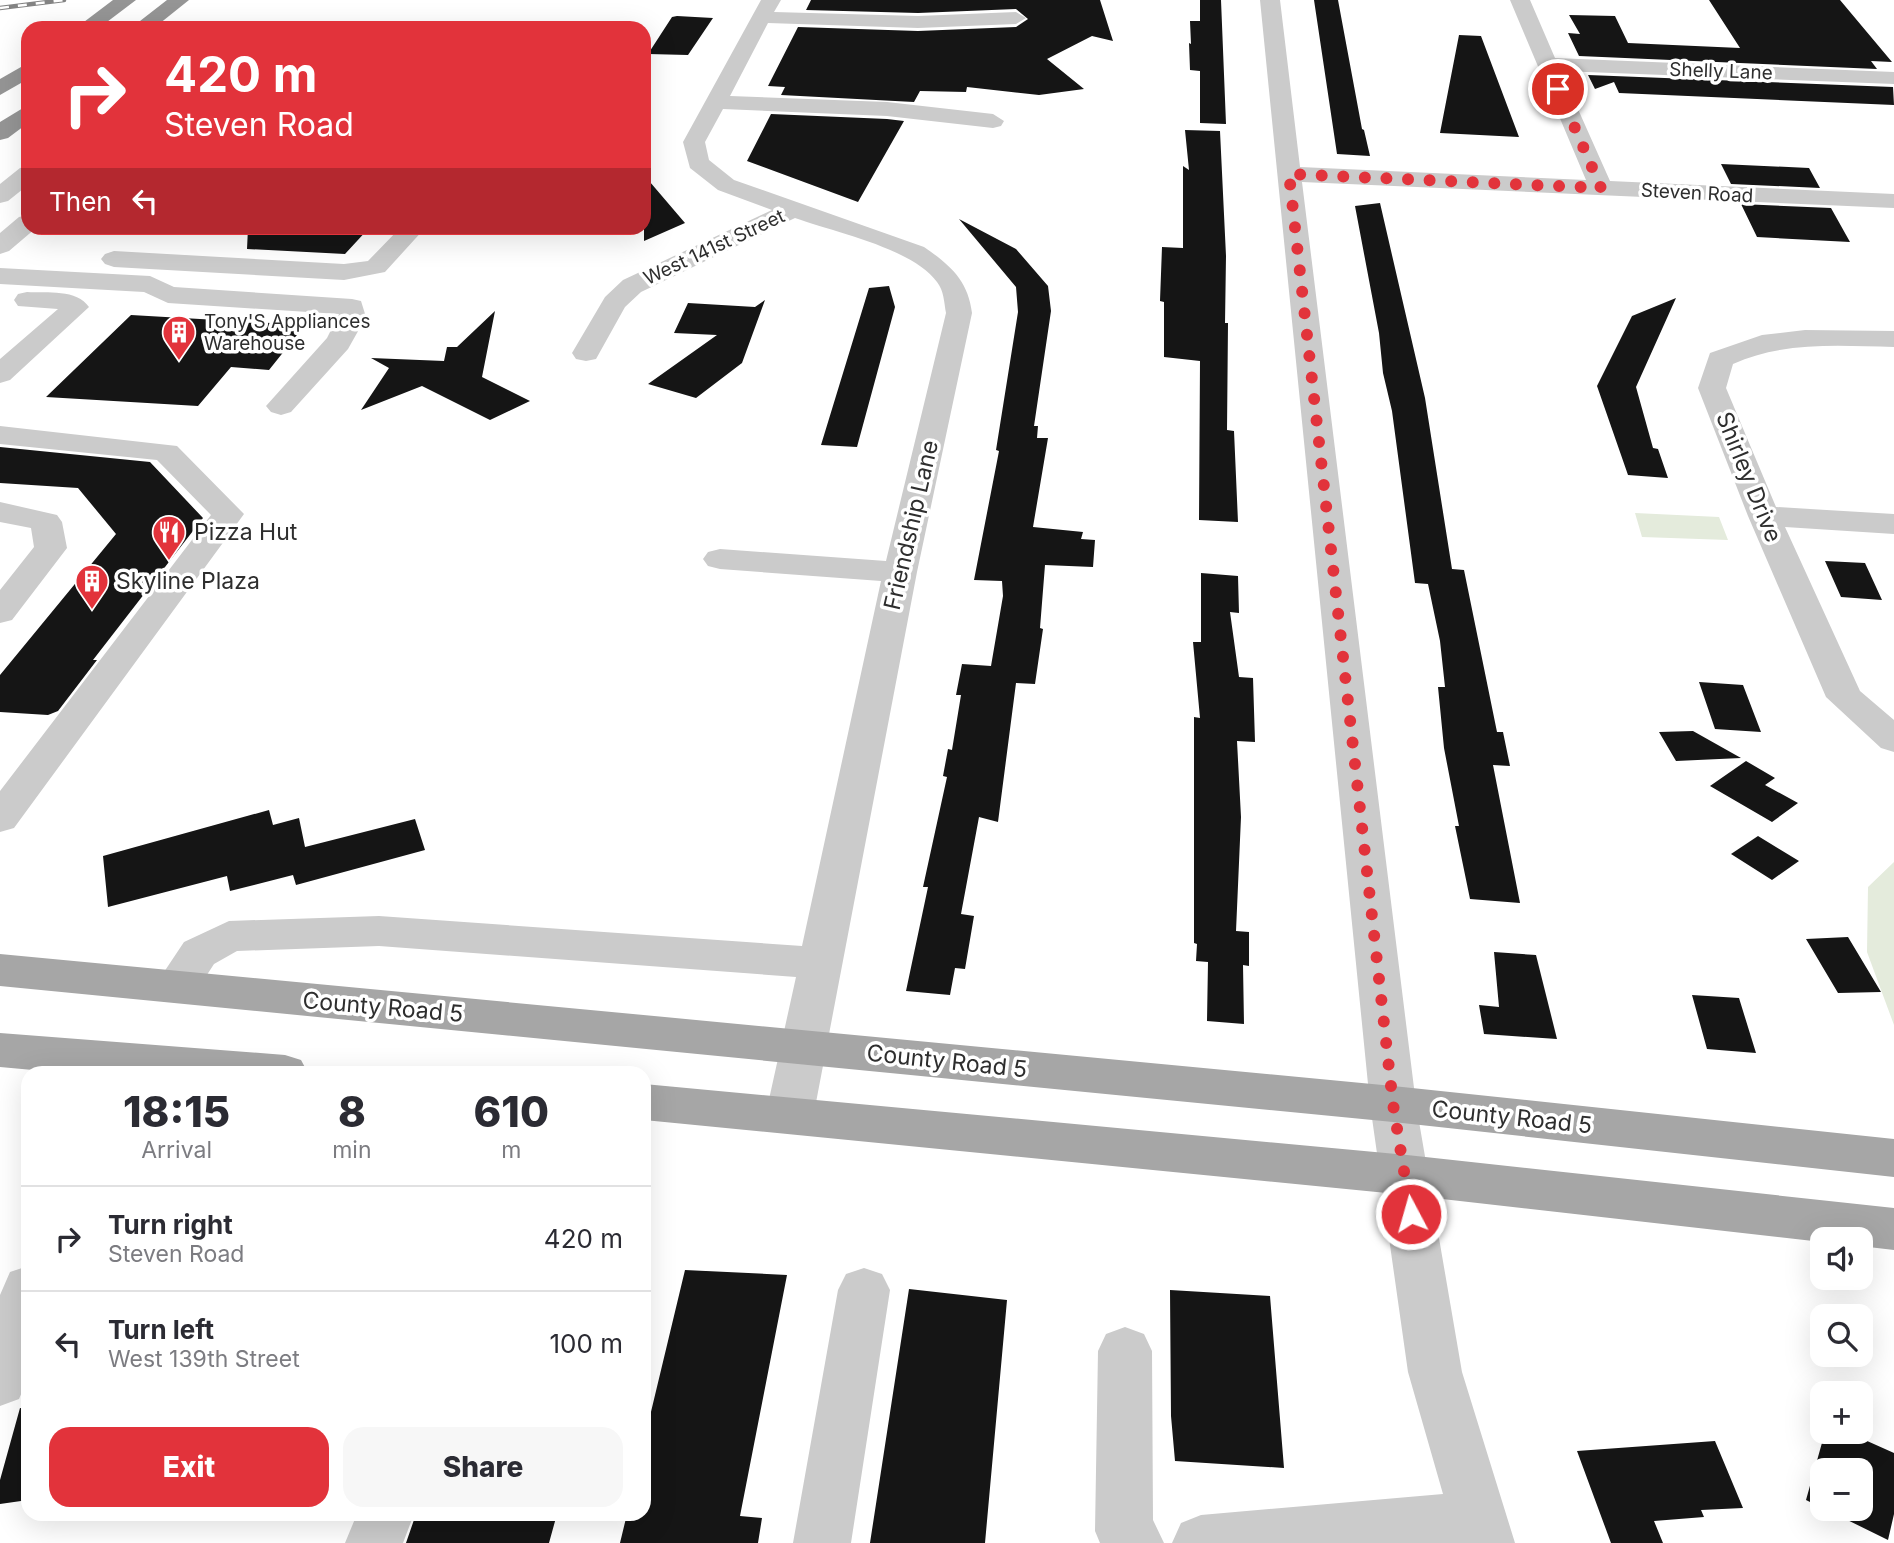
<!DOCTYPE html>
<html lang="en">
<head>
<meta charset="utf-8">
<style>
  :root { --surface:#fff; --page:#f7f7f7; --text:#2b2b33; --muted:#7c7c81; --line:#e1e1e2; --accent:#e2333b }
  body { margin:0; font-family:Inter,sans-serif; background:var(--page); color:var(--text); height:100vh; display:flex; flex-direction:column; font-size:26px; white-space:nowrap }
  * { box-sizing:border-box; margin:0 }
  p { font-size:23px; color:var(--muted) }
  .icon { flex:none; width:38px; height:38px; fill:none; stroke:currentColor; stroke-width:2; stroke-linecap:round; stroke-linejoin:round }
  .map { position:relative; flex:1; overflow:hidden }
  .drawer { position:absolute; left:21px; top:1066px; width:630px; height:455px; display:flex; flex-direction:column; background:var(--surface); border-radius:21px; box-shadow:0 7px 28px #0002 }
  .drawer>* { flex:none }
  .guide { position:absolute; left:21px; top:21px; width:630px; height:214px; border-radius:21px; box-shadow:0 7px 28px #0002; background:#e2333b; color:#fff; overflow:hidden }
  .fabs { position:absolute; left:1810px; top:1227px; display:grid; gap:14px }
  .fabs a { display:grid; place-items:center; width:63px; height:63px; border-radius:14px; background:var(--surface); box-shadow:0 7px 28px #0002; font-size:35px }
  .pin { position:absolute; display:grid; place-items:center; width:60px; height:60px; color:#fff; margin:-30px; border:4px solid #fff; border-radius:50%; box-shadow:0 2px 7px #0007 }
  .me { position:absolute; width:77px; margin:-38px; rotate:354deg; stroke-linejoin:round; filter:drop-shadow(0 0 5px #0008) }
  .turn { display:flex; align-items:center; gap:24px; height:147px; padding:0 28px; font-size:32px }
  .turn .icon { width:91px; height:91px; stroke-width:2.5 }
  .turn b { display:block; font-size:49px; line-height:60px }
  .then { display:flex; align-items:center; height:66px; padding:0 28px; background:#0003; gap:14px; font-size:26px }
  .eta { display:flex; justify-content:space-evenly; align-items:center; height:119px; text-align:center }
  .eta b { font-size:42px; font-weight:800; line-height:49px }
  .action { display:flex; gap:14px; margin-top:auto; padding:14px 28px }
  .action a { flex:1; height:80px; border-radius:21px; background:var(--accent); color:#fff; font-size:28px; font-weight:800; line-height:80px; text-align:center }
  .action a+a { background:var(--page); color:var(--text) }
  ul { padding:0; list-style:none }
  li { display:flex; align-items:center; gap:21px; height:105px; padding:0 28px; border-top:2px solid var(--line) }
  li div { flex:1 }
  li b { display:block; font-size:26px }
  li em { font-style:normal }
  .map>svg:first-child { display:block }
  .green { fill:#e4ebdc }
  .building { fill:#151515 }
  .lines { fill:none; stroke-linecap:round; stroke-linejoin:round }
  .minor { fill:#cbcbcb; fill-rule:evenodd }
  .major { fill:#a6a6a6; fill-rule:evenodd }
  .highway { fill:#959595; fill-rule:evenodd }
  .rail-casing { stroke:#838383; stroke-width:4.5 }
  .rail { stroke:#fff; stroke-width:2.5; stroke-dasharray:9; stroke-linecap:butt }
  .route { stroke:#e2333b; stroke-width:12; stroke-dasharray:0 21.6 }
  .labels { text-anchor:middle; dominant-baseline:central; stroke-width:7; stroke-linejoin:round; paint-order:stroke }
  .far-street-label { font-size:19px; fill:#2e2e2e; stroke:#fff }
  .far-poi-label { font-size:19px; fill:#2e2e2e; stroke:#fff; text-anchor:start }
  .street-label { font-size:23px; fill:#2e2e2e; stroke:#fff }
  .poi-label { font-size:23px; fill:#2e2e2e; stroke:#fff; text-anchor:start }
</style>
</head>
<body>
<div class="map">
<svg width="1894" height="1543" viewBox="0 0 1894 1543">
  <rect width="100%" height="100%" fill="#fff"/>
  <path class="green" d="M1635 513 1719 517 1728 540 1642 537Z
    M1894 862V1025L1867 952 1868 887Z"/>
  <path class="building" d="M811 0H1100L1113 41 1092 36 1047 59 1084 89 1039 95 967 87 966 92 920 91 914 102 781 95 785 87 768 86 798 27 918 31 1016 27 1028 19 1016 9 918 13 806 10Z
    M1200 0H1221L1226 124 1200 123V71L1190 70 1189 43 1191 44 1190 21H1200Z
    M1314 0H1338L1362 129 1364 130 1370 156 1337 154Z
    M1709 0H1840L1892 62 1871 61 1877 69 1579 56 1568 33 1580 34 1569 15 1615 16 1628 43 1740 48Z
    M677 16 713 18 688 55 648 54 672 17Z
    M1459 35 1481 36 1519 137 1440 133Z
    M1588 75 1893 87 1894 105 1619 93 1614 82 1595 89Z
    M771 114 887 119 904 121 858 202 747 161Z
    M1185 130 1220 131 1226 256 1225 323H1228L1227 430 1234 431 1238 522 1199 520 1200 361 1164 357V302L1160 301 1162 247 1183 248V166L1189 170Z
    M1721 164 1809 168 1820 188 1731 184Z
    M644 175 685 223 644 241Z
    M1380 203 1425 398 1452 569 1464 570 1497 732H1503L1510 766 1493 765 1520 903 1470 899 1455 826H1459L1444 748 1438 687H1445L1440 641 1428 584 1415 583 1392 411 1383 373 1379 333 1355 206Z
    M1741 204 1831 208 1850 242 1757 237Z
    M959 219 1016 249 1048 286 1051 311 1034 426H1038L1037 438H1048L1033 527 1083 532 1081 539 1095 540 1093 567 1045 565 1040 628 1043 629 1035 684 1016 683 998 822 979 817 961 914 974 916 965 969 955 968 950 995 906 991 928 887H923L947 777 943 776 948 749 952 750 961 695H956L962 664 991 666 1003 596 1002 581 974 580 999 451 996 450 1018 312 1016 287Z
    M248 228H369L345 254 247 249Z
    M889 286 895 307 857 447 821 445 869 288Z
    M1676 298 1636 387 1653 448 1658 449 1668 478 1628 475 1597 386 1632 316Z
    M765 300 742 363 696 398 648 384 717 335 674 333 688 303 755 307Z
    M495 311 482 377 530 401 490 420 422 386 361 410 389 368 371 358 444 361 447 347H457Z
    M131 315 305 325 269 370 231 367 198 406 46 397Z
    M0 447 150 462 203 518 93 660H97L58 711 48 715 0 712V675L116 534 78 488 0 483Z
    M1825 561 1865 563 1882 600 1841 597Z
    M1201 573 1238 576 1239 613 1230 612 1239 677 1253 678 1255 742 1237 741 1241 817 1236 931 1249 932V966L1243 965 1244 1024 1207 1021 1208 962 1196 961 1197 944 1194 943V717L1200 718 1193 642H1201Z
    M1699 682 1743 685 1761 732 1715 729Z
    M1693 731 1741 758 1676 761 1659 732Z
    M1746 761 1775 778 1765 785 1798 803 1772 822 1710 786Z
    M269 810 273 825 299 818 305 847 415 819 425 850 296 885 293 875 230 891 227 876 108 907 103 856Z
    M1758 836 1799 861 1772 880 1731 854Z
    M1848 937 1881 992 1838 993 1806 939Z
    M1494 952 1536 955 1557 1039 1484 1034 1479 1005 1499 1007Z
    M1692 995 1739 998 1756 1053 1707 1049Z
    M685 1270 787 1275 740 1516 762 1518 758 1543H620L627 1514H644V1441Z
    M909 1289 1007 1300 985 1543H870Z
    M1170 1290 1270 1296 1284 1468 1175 1461 1171 1416Z
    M20 1408 28 1409V1500L0 1504V1480Z
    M1825 1432H1847L1894 1453V1514L1888 1540 1823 1508H1860V1470H1822V1508L1806 1500Z
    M1715 1441 1743 1508 1701 1510 1704 1517 1654 1521 1663 1543H1611L1577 1451Z
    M416 1514H557L549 1543H406Z"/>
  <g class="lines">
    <path class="minor" d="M761 0H781L774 12 918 16 1016 12 1026 18 1016 24 918 28 768 23 730 96 887 102 993 114 1004 121 1001 126 993 128 887 116 723 109 705 142 709 160 734 180 924 247C950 265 968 280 972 313L917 572 814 1113 807 1126 790 1132 773 1126 766 1113 796 977 379 946 237 951 214 964 192 998 176 1003 160 998 154 987 184 942 229 921 379 916 802 946 881 581 720 569 708 566 703 559 708 552 720 549 886 561 946 313C944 302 944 291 937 282 912 248 834 232 795 218L641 292 625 307 596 359 586 361 576 359 572 353 605 297 623 280 772 210 718 190 690 168 683 142Z
      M1260 0H1280L1300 167 1586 180 1510 0H1530L1555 58 1894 72V84L1561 71 1610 181 1894 194V208L1302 182 1416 1104 1462 1372 1515 1543H1172L1181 1523 1201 1515 1443 1494 1408 1372 1370 1104Z
      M28 166V185L8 201 0 203V184L20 168Z
      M28 215V228H36L9 251 0 254V233L19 217Z
      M400 228H425L385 272 344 280 114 267 105 264 101 259 105 254 114 251 344 264 368 261Z
      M0 268 150 276 174 287 352 299 361 301 366 317 348 349 291 412 281 415 271 412 266 406 327 338 339 314 168 303 144 292 0 284Z
      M27 292C47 293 77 289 89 307L10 380 0 383V359L58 309 18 306 14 300 18 294Z
      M1805 330 1894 331V347C1839 346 1784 341 1733 364L1726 388 1776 507 1894 514V534L1785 527 1860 691 1894 720V752L1881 748 1826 697 1748 516 1698 388 1710 353 1762 335Z
      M0 426 177 446 244 514 14 828 0 832V791L211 515 157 460 0 444Z
      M0 502 57 515 62 522 67 548 12 620 0 623V590L34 547 31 528 0 522Z
      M28 1266V1378L19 1399 0 1406V1295L10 1272Z
      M864 1268 882 1274 890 1290 851 1543H793L838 1290 846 1274Z
      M1125 1327 1144 1334 1152 1351 1153 1520 1164 1543H1100L1095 1531 1098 1351 1106 1334Z
      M357 1514H414L403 1543H345Z"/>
    <path class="major" d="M0 954 1393 1086 1894 1139V1177L1393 1122 0 986Z
      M0 1033 285 1055 301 1060 308 1073H66L0 1067Z
      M644 1084 1407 1155 1894 1208V1250L1860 1246V1239H1822V1242L1407 1195 644 1120Z"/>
    <path class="highway" d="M113 0H136L99 28H76Z
      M167 0H189L154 28H131Z
      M28 63V79L0 95V79Z
      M28 105V123L8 138 0 140V122Z"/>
    <defs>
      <path id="rail" d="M0 8 64 0"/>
    </defs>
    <use href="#rail" class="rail-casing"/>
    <use href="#rail" class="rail"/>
  </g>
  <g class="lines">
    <path class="route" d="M1411 1214 1393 1104 1289 174 1601 188 1558 89"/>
  </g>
  <defs>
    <symbol id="building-pin" viewBox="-11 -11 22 30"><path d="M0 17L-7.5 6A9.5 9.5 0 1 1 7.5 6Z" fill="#e2333b" stroke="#fff"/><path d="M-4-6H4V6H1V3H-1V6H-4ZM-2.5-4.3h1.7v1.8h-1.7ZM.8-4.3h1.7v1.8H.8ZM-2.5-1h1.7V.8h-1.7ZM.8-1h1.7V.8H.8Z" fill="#fff"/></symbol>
    <symbol id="restaurant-pin" viewBox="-11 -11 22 30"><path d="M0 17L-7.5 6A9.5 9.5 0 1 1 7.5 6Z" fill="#e2333b" stroke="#fff"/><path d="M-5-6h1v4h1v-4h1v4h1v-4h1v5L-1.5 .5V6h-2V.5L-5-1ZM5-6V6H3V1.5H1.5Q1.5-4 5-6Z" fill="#fff"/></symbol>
  </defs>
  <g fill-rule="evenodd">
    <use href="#building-pin" x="160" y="313" width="38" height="52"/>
    <use href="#restaurant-pin" x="150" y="513" width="38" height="52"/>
    <use href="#building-pin" x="73" y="562" width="38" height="52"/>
  </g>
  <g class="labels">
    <g class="far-street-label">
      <text transform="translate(1721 71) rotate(2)">Shelly Lane</text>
      <text transform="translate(1697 193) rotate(3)">Steven Road</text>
      <text transform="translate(714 247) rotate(-25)">West 141st Street</text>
    </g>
    <g class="far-poi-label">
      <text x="204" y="321">Tony'S Appliances<tspan x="204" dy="22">Warehouse</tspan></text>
    </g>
    <g class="street-label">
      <text transform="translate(1749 477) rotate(68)">Shirley Drive</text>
      <text transform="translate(911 525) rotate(-77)">Friendship Lane</text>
      <text transform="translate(383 1007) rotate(5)">County Road 5</text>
      <text transform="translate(947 1061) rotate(6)">County Road 5</text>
      <text transform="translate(1512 1117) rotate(6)">County Road 5</text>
    </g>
    <g class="poi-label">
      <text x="194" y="532">Pizza Hut</text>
      <text x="116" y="581">Skyline Plaza</text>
    </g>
  </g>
</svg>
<div class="fabs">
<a><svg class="icon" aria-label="sound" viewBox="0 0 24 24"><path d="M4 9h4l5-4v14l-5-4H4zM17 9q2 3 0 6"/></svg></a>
<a><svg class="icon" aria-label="search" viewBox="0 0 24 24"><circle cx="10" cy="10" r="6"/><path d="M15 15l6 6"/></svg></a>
<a>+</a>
<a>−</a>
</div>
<div class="pin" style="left:1558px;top:89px;background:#d93025"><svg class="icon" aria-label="arrive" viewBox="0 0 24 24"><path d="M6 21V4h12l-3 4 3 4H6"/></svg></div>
<svg class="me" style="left:1411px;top:1214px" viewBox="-20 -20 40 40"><circle r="17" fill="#e2333b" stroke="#fff" stroke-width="3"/><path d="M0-11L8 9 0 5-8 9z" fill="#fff"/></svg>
<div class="guide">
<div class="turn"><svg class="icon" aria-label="right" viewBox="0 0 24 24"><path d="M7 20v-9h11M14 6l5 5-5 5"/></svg><div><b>420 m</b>Steven Road</div></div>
<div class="then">Then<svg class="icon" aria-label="left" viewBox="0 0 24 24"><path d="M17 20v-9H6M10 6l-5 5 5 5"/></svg></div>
</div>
<section class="drawer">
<div class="eta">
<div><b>18:15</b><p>Arrival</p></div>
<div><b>8</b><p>min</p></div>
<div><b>610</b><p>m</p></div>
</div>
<ul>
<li><svg class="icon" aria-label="right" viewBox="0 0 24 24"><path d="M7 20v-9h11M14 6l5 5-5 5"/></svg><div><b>Turn right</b><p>Steven Road</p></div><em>420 m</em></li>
<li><svg class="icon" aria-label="left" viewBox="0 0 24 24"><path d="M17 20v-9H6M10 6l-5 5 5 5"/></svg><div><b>Turn left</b><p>West 139th Street</p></div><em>100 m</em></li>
</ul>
<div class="action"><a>Exit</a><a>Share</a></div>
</section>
</div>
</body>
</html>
